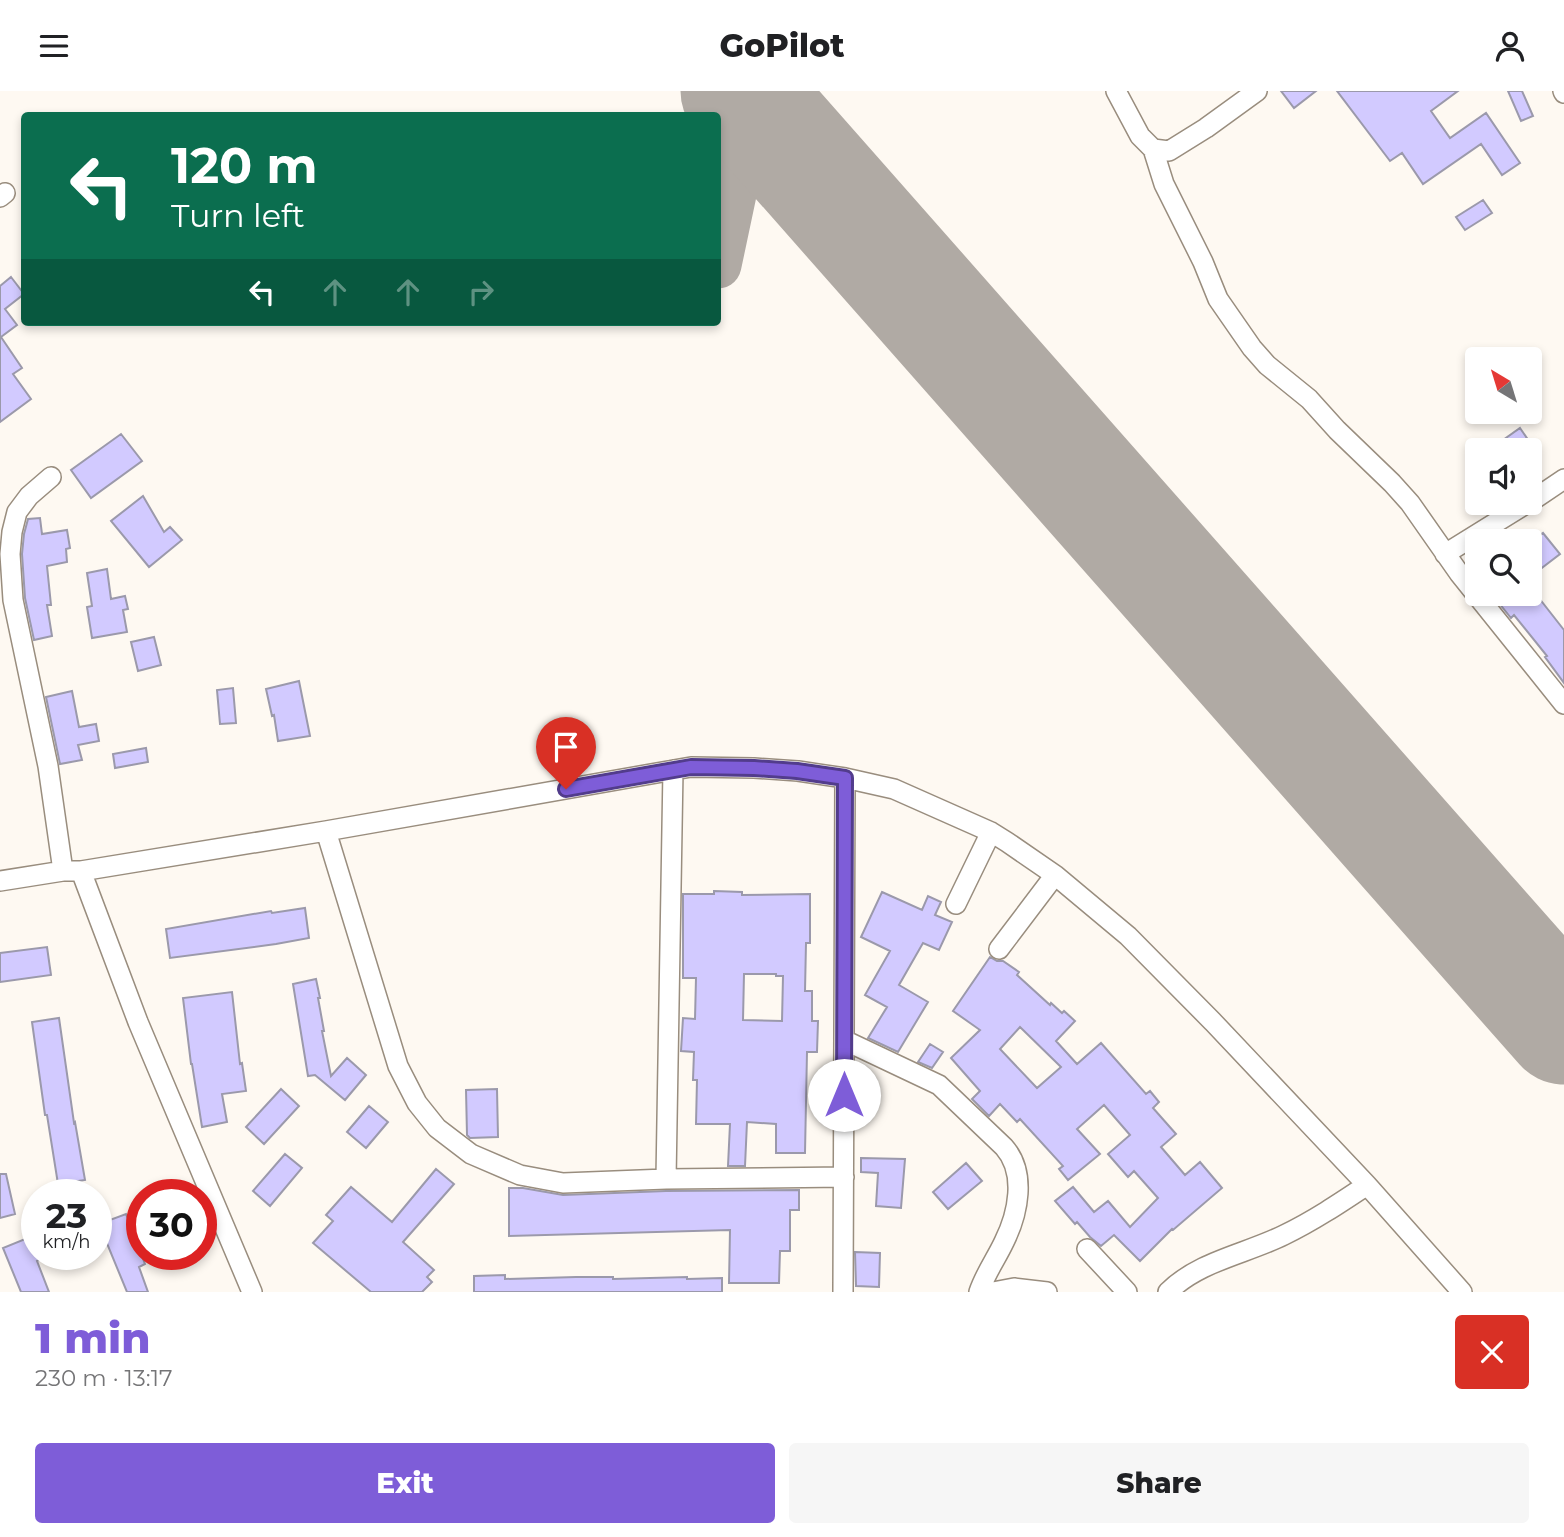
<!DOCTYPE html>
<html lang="en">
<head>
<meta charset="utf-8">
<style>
  :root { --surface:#fff; --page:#f6f6f6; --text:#202124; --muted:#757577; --accent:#7e5dd8 }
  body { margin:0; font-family:Montserrat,sans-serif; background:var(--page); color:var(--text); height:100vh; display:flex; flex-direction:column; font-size:26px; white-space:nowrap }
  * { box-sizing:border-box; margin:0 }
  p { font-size:23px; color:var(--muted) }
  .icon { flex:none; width:38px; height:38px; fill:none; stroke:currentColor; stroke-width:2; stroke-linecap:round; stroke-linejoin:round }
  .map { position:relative; height:1201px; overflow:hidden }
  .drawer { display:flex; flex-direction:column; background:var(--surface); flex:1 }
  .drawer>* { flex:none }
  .top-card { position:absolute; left:21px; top:21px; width:700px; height:214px; border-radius:7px; box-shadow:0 4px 10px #0003; background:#0b6e4f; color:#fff; overflow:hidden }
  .needle { width:46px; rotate:322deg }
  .buttons { position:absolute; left:1465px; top:256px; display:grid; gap:14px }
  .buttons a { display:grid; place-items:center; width:77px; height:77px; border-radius:7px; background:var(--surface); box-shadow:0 4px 10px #0003; font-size:35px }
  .speed { position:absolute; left:21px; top:1088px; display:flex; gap:14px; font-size:35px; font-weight:700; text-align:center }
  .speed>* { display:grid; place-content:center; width:91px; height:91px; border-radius:50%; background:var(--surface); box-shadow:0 4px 10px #0003; line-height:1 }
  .speed small { font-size:18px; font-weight:400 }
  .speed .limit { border:10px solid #d22; background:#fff; color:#111 }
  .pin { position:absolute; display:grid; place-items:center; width:60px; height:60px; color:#fff; margin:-72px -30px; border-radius:50% 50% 50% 0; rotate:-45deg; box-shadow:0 0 7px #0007 }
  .pin .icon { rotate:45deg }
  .me { position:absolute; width:77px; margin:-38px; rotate:0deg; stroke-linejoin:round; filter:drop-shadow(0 0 5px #0008) }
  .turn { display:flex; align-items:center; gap:24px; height:147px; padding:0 35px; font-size:32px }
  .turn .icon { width:91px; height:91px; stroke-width:2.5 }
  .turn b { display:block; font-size:49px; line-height:60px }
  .lanes { display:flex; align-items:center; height:66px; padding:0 35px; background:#0003; justify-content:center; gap:35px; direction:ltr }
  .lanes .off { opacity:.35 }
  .round { display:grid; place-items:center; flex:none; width:74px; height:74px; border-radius:7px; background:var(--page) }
  .head { display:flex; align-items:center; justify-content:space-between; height:119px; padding:0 35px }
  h1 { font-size:42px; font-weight:800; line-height:52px; color:var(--accent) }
  .button { display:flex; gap:14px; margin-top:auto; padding:14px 35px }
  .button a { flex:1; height:80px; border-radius:7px; background:var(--accent); color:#fff; font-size:28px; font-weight:800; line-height:80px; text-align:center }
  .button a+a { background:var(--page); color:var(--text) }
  header { display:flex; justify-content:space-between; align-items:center; height:91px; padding:0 35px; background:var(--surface); font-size:32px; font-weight:800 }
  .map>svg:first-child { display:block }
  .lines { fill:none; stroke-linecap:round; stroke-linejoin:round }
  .taxiway { stroke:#b0aaa4; stroke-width:47 }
  .runway { stroke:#b0aaa4; stroke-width:119 }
  .building { fill:#d2caff; stroke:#9b99ab; stroke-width:2; fill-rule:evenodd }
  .street-casing { stroke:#998d7e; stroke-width:22 }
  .street { stroke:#fff; stroke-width:19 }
  .route-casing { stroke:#523c8c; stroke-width:18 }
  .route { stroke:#7e5dd8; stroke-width:12 }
</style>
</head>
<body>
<header><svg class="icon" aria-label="menu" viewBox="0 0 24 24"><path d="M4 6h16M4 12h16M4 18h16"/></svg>GoPilot<svg class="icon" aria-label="person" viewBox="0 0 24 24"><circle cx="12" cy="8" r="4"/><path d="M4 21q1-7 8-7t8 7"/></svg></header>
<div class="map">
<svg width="1564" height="1201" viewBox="0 0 1564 1201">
  <rect width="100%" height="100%" fill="#fef9f2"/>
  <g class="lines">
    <path class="taxiway" d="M718 174 752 13"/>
    <path class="runway" d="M740 0 1564 934"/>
  </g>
  <path class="building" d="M1281 0H1316L1294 17Z
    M1337 0H1458L1431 20 1450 47 1486 22 1520 72 1502 84 1481 53 1423 93 1402 62 1390 70Z
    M1508 0H1522L1533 25 1521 30Z
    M1483 109 1492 122 1465 139 1456 126Z
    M11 186 24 203 5 218 17 234 1 246 22 277 13 283 31 308 0 331V195Z
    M1520 337 1535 359H1489Z
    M121 343 142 370 91 407 71 379Z
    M143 405 164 441 170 436 182 449 149 476 111 430Z
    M40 427 42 443 67 439 70 457 66 458 67 471 47 475 51 514H47L52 545 34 549 25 507 22 463 24 443 28 428Z
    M1543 442 1560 463 1530 486V452Z
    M107 478 111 508 125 505 128 518 123 519 127 541 92 547 87 516 92 515 87 482Z
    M1491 502H1535L1564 539V592L1545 566 1547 565 1514 524 1511 527Z
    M154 546 161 574 138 580 131 551Z
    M299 590 310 645 278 650 274 624 272 625 266 598Z
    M233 597 236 632 220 633 217 599Z
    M72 600 79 636 96 633 99 650 78 654 82 669 60 673 46 606Z
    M146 657 148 671 115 677 113 663Z
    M714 800 742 801V804L810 803V852H806L805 900H812V930H818L817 961H807L805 1062H776V1033L747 1031 745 1075H728L730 1033H696L697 989H693L694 961 681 960 683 927 695 928 696 887H683V803H714ZM744 883H776V885H783L782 930 743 929Z
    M882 801 922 819 928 805 941 811 935 824 952 831 939 859 923 852 899 894 928 911 898 961 868 947 887 916 865 904 890 860 861 846Z
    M305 817 309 847 276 853 170 867 166 838 271 820 272 822Z
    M47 856 51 884 0 891V862Z
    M990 866 997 870H1003L1019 881 1017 884 1050 914 1051 912 1062 922 1064 920 1075 930 1056 950 1077 973 1101 952 1146 1003 1150 1000 1159 1011 1153 1017 1176 1043 1161 1056 1185 1084 1200 1071 1222 1097 1173 1139 1172 1138 1140 1170 1114 1144 1101 1155 1090 1146 1077 1131 1075 1133 1055 1110 1073 1096 1094 1121 1108 1110 1130 1136 1158 1107 1134 1080 1128 1086 1108 1063 1130 1044 1104 1014 1077 1038 1100 1063 1068 1089 1059 1078 1063 1075 1020 1028 1017 1031 1000 1013 989 1025 972 1008 980 1000 951 967 980 939 953 920ZM1020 936 1061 976 1037 997 1000 958Z
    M316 888 320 907H318L324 940H322L331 985 347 967 366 984 345 1009 315 984 308 985 293 893Z
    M232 901 240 973 242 972 246 1000 222 1003 227 1031 202 1036 192 973H191L183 907Z
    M59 927 74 1032 75 1031 85 1089 58 1093 47 1024H45L32 931Z
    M930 953 943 961 932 977 918 971Z
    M281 998 299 1015 264 1053 246 1036Z
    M497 998 498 1046 470 1047 467 1044 466 999Z
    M369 1015 388 1031 366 1057 347 1041Z
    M285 1063 302 1077 270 1115 253 1100Z
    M861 1067 905 1068 901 1117 876 1115 878 1082 861 1081Z
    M966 1072 982 1090 948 1118 933 1101Z
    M436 1078 454 1093 403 1151 434 1179 427 1186 432 1191 422 1201H371L313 1152 333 1130 326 1124 351 1096 392 1131Z
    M0 1083H6L15 1123 0 1127Z
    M509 1097H523L563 1104 666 1100 799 1099V1119H790V1160H780L779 1192H729L730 1139 509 1145Z
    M126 1123 145 1173 139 1176 148 1201H127L99 1133Z
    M30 1146 39 1169 37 1170 49 1201H21L3 1157Z
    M855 1161 880 1162 879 1196 856 1195Z
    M505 1184V1188L576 1186H613V1188L687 1186V1188L722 1187V1201H474V1185Z"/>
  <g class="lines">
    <defs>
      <path id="street" d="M1116 0 1140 45 1153 58 1169 60 1206 37 1257 0
        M1563 0 1564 2
        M1153 58 1164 93 1203 171 1218 208 1252 257 1267 274 1309 308 1337 339 1392 392 1410 412 1459 482 1564 613
        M0 106 5 102
        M51 386 29 405 17 421 12 441 10 463 13 509 48 675 63 780
        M1530 411 1564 388
        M1445 463 1529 411
        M326 740 398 975 417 1012 437 1037 471 1063 520 1084 563 1092 666 1088 844 1086
        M81 780 138 931 252 1201
        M0 790 63 780H81L326 740 691 676 754 677 798 680 845 687 894 698 991 741 1007 751 1055 784 1128 845 1213 931 1367 1094 1462 1201
        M956 813 991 741
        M999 858 1055 784
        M844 949 939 994 1004 1056C1027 1082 1018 1123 1004 1151 996 1168 985 1183 979 1201
        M666 1088 673 679
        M1087 1158 1127 1201
        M843 1201 845 687
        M993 1201 1014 1197 1047 1201
        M1168 1201C1199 1170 1246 1163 1284 1144 1313 1130 1340 1112 1367 1094"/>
    </defs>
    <use href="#street" class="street-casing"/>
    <use href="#street" class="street"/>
  </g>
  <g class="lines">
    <defs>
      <path id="route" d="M566 698 691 676 754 677 797 680 845 687 844 1004"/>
    </defs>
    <use href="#route" class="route-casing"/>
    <use href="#route" class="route"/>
  </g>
</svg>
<div class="buttons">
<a><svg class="needle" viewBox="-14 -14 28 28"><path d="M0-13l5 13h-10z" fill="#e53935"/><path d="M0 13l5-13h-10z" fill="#757577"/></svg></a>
<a><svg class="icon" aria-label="sound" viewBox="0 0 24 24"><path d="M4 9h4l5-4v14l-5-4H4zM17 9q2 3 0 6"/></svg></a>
<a><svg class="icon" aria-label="search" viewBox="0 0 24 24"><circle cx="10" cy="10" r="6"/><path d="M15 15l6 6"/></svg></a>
</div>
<div class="speed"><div>23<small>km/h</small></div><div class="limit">30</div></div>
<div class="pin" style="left:566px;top:698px;background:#d93025"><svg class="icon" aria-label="arrive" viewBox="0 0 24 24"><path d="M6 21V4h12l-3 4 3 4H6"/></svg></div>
<svg class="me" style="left:844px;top:1004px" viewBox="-20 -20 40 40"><circle r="19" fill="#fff"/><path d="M0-13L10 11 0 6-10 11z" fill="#7e5dd8"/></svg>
<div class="top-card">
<div class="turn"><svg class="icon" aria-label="left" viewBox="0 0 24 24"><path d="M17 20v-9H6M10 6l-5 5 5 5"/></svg><div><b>120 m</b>Turn left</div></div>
<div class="lanes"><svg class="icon" aria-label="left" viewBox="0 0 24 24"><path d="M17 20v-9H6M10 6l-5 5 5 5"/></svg><svg class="icon off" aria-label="ahead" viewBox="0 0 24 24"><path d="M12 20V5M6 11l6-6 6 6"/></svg><svg class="icon off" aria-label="ahead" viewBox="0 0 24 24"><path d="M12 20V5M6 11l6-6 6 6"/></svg><svg class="icon off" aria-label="right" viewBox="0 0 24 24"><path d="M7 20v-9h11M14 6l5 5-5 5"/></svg></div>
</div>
</div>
<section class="drawer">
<div class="head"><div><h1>1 min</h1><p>230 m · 13:17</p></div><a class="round" style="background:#d93025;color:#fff"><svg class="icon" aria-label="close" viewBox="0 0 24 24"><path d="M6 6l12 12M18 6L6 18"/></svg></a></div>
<div class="button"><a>Exit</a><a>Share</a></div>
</section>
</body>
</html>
